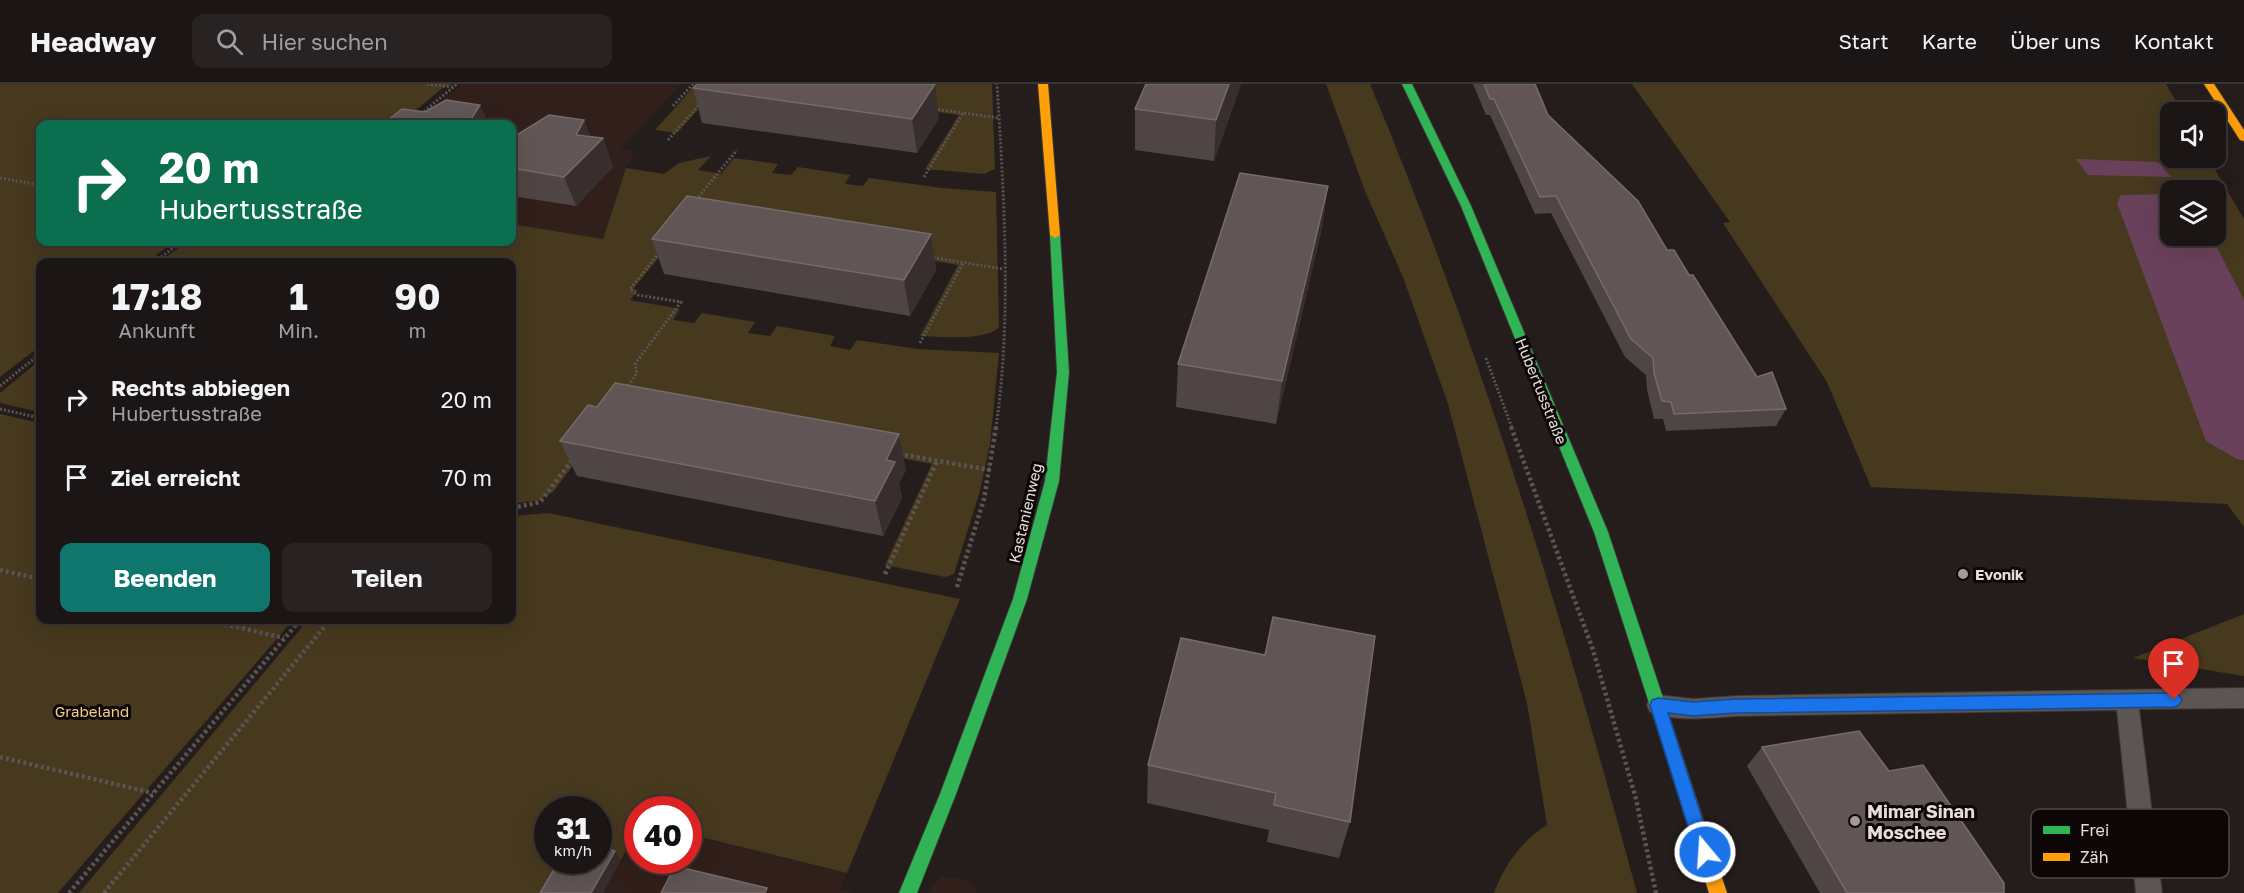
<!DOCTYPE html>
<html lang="de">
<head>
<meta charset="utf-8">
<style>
  :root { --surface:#1b1615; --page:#282322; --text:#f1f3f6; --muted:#a09fa0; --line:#393534; --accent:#0f766e }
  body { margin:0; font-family:"Golos Text",sans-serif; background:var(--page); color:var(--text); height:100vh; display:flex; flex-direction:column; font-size:22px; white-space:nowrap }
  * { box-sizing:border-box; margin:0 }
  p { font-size:20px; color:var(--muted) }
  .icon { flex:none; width:33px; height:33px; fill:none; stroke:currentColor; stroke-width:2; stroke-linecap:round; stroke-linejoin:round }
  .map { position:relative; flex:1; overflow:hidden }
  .details { position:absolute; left:36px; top:174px; width:480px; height:366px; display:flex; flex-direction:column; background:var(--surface); border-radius:12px; box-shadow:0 6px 24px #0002,0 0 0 2px var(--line) }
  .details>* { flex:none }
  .banner { position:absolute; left:36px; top:36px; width:480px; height:126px; border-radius:12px; box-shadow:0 6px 24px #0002,0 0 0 2px var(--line); background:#0b6e4f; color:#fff; overflow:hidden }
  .buttons { position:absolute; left:2160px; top:18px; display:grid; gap:12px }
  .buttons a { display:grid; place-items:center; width:66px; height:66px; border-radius:12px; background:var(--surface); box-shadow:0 6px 24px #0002,0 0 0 2px var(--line); font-size:30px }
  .speed { position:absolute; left:534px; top:712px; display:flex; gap:12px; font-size:30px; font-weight:700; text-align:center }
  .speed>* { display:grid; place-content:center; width:78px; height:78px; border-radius:50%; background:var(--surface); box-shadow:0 6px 24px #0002,0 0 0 2px var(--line); line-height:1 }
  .speed small { font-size:15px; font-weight:400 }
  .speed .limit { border:9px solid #d22; background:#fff; color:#111 }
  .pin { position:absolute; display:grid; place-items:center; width:51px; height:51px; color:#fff; margin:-62px -26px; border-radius:50% 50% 50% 0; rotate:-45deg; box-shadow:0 0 6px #0007 }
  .pin .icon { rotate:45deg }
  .me { position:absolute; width:66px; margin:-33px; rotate:342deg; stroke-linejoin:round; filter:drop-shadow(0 0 4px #0008) }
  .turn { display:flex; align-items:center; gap:21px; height:126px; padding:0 24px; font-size:27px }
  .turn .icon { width:78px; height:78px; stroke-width:2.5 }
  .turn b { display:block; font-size:42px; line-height:51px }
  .eta { display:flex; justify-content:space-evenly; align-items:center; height:102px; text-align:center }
  .eta b { font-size:36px; font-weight:700; line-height:42px }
  .cta { display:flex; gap:12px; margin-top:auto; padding:12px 24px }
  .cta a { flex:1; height:69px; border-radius:12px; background:var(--accent); color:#fff; font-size:24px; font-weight:700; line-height:69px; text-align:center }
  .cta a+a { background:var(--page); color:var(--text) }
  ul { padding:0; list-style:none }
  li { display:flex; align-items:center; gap:18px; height:78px; padding:0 24px }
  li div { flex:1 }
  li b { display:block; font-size:22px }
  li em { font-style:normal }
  header { display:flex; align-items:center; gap:36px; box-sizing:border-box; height:84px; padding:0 30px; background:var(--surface); border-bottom:2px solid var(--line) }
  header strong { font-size:28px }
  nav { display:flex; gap:33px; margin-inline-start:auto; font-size:21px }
  .search { width:420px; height:54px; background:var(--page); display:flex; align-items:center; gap:15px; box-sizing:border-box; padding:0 21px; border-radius:12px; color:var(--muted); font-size:22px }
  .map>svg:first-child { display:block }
  .built { fill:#311f1b }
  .green { fill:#47391e; fill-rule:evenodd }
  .water { fill:#69415b }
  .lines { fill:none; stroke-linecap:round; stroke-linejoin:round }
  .lane-casing { stroke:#3c3735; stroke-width:2 }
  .fast-casing { stroke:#3c3735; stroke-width:2 }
  .slow-casing { stroke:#3c3735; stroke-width:2 }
  .path-far1 { stroke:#5a5453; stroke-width:3; stroke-dasharray:2 2; stroke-linecap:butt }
  .path { stroke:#5a5453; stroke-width:4.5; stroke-dasharray:3 3; stroke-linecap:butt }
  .lane { fill:#5b5553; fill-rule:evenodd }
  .fast { fill:#30b455; fill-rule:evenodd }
  .slow { fill:#ff9f0a; fill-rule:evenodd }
  .wall { fill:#504545 }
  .shaded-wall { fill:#382e2e }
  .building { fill:#615555; stroke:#766a6a; stroke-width:1.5 }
  .route { fill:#1a73e8; stroke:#114b97; stroke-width:1.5 }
  .poi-dot { fill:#a39a98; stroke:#0c0706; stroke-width:2 }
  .labels { text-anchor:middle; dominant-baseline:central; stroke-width:6; stroke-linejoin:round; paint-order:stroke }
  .street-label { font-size:15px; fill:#e7dedb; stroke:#0c0706 }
  .poi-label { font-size:15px; font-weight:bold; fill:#e7dedb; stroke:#0c0706; text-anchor:start }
  .park-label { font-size:15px; fill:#f2cd83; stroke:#0c0706 }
  .near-poi-label { font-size:18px; font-weight:bold; fill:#e7dedb; stroke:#0c0706; text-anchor:start }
  .key { fill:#0c0706; stroke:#4e4846; stroke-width:1.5 }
  .key-label { font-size:16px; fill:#e7dedb }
</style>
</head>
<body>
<header>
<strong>Headway</strong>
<div class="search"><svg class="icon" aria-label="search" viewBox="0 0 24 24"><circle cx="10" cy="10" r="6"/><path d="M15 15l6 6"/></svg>Hier suchen</div>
<nav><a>Start</a><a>Karte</a><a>Über uns</a><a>Kontakt</a></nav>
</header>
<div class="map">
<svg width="2244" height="809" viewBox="0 0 2244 809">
  <rect width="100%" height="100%" fill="#241d1c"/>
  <path class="built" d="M462 0H681L621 65 635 68 626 84 603 155 512 140V40H415Z
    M637 745 638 777H688L689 750 847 789 840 805 857 809H553L598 777 621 776Z
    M942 792 968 796 977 809H927Z"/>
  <path class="green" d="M0 0H452L441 5 400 40H40V158H174L147 178H40V262L0 293Z
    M696 0H721L677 49 655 46Z
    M731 0H992L995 85 984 90 925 85 959 31Z
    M1326 0H1370C1480 262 1563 535 1637 809H1494C1504 782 1522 756 1547 741L1527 619 1448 320 1403 193 1365 107Z
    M1632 0H2166L2182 28H2170V74H2208L2244 135V443L2227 420 1871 403 1827 298 1723 139 1730 138ZM2170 106H2216V152H2170Z
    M711 72 698 86 721 90 734 74 778 80 772 89 791 91 798 83 850 91 845 100 863 102 869 94 942 104 996 108 999 244C981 257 942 253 920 252L958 181 689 137 633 205 638 206 630 216 680 225 673 236 694 239 702 229 755 238 748 249 770 252 777 242 835 252 830 262 850 266 857 256 918 265 999 269 990 360 980 407 954 490 945 493 885 481 932 380 619 321 553 408 539 416 512 420V178H160L186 158H512V140L603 155 626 84 664 90 679 79Z
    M40 276V328L0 319V309Z
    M0 330 40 339V536H293L58 809H0Z
    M548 429 960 515 847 789 689 750 688 726H638L637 745 621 776 599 770 598 726H548V777H572L553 809H79L308 536H512V432Z
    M2244 530V592L2133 574Z"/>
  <path class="water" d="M2076 75 2158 78 2171 93 2088 91Z
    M2170 110V152H2211L2244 216V376L2237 375 2206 357 2117 119 2121 111Z"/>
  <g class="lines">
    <defs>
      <path id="lane" d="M2244 604V624L2139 625 2162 809H2136L2117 626 1736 632C1708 634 1677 638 1650 628L1647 621 1650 614 1658 611 1693 615 1736 612Z"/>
      <path id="fast" d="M1402 0H1412L1471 122 1608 448 1676 653 1674 658 1668 660 1662 658 1660 653 1594 448 1461 122Z
        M1055 148 1060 151 1069 288 1059 397 1027 515 956 710 917 809H899L940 710 1013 515 1045 397 1057 288 1050 151Z"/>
      <path id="slow" d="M1038 0H1048L1060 151 1055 154 1050 151Z
        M2204 0H2214L2244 46V57L2240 56Z
        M1668 646 1674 648 1676 653 1727 809H1709L1660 653 1662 648Z"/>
    </defs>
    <use href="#lane" class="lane-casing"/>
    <use href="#fast" class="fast-casing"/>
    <use href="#slow" class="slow-casing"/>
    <path class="path-far1" d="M427 0 453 3
      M673 22 693 0
      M934 25 963 29
      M421 30 457 0
      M668 56 699 21
      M924 93 963 29 999 34
      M0 94 40 101
      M696 116 737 66
      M929 173 1003 185
      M155 178 181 158
      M920 259 963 179
      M1486 274 1512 344
      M0 302 40 270
      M626 305 637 289 635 280 681 218 638 211 630 205 659 169
      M0 325 40 334
      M996 344C1012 231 1004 114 997 0"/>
    <path class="path" d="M1511 343 1593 566 1636 715 1656 809
      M899 370 990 386
      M512 424 540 418 573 375
      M0 486 40 495
      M885 490 937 377
      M957 503 984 415 996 343
      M207 536 284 554
      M0 673 153 709
      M69 809 300 536
      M104 809 330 536"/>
    <use href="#lane" class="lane"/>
    <use href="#fast" class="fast"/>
    <use href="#slow" class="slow"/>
  </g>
  <path class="wall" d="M1146 0H1241L1214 77 1135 66V25Z
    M1473 0H1535L1548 31 1689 191 1757 293 1786 325 1776 342 1666 347 1663 335H1654L1647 306 1646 291 1625 273 1551 129 1535 130 1490 31H1486Z
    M693 4 939 34 917 69 702 39Z
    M584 36 590 53 603 54 613 83 576 122 512 112V54Z
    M1328 102 1322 144 1276 340 1176 323 1178 280Z
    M931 150 936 186 910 232 664 190 652 155Z
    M560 357 906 386 899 399 902 414 883 452 577 392Z
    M1181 554 1350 738 1339 774 1267 758 1269 746 1147 719 1148 681Z
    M1762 663 1889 687 2004 809H1820L1747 682Z"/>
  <path class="shaded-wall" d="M935 0 939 34 917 69 912 35Z
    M1229 0H1241L1214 77 1216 36Z
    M480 21 489 40H468Z
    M584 36 594 63 603 54 613 83 576 122 564 93 576 51Z
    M1328 102 1322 144 1276 340 1282 297Z
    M931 150 936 186 910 232 904 196Z
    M899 350 906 386 899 399 902 414 883 452 875 417 886 376Z
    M615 767 621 776 603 809H591Z"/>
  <path class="building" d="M697 0H935L912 35 693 4Z
    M1146 0H1229L1216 36 1135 25Z
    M1484 0H1535L1548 31 1638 117 1667 166H1674L1689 191H1693L1757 293 1772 288 1786 325 1674 330 1671 318 1662 317 1654 289 1653 274 1631 255 1556 112 1540 113 1494 15H1490Z
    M446 16 480 21 468 40H383L402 25 425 28Z
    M549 31 584 36 576 51 603 54 564 93 512 84V54Z
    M1240 89 1328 102 1282 297 1178 280Z
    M687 112 931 150 904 196 652 155Z
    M615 299 899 350 886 376 895 378 875 417 560 357 588 321 597 323Z
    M1273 533 1375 552 1350 738 1274 721 1276 709 1148 681 1181 554 1265 571Z
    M1859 647 1889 687 1923 681 2004 799V809H1847L1762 663Z
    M598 763 615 767 591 809H540L559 777H598Z
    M675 782 767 804 765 809H661Z"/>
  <path class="route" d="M2174 609 2179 611 2182 616 2179 621 2174 623 1736 629 1693 632 1668 629 1713 768 1711 774 1705 776 1699 774 1696 768 1650 621 1652 616 1658 614 1693 618 1736 615Z"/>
  <g class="poi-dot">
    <circle cx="1963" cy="490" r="6"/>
    <circle cx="1855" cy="737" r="6"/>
  </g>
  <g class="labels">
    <g class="street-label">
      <text transform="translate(1542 307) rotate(68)">Hubertusstraße</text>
      <text transform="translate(1025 429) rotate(-77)">Kastanienweg</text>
    </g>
    <g class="poi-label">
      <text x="1975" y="490">Evonik</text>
    </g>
    <g class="park-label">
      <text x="92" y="627">Grabeland</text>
    </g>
    <g class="near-poi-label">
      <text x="1867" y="727">Mimar Sinan<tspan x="1867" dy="21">Moschee</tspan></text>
    </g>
  </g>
  <rect x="2031" y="725" width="198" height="69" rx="9" class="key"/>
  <rect x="2043" y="742" width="27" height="8" fill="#30b455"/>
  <rect x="2043" y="769" width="27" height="8" fill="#ff9f0a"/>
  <g class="key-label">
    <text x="2080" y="752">Frei</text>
    <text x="2080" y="779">Zäh</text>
  </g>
</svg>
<div class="buttons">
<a><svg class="icon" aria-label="sound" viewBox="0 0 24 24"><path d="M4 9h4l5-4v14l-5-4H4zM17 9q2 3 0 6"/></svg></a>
<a><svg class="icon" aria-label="layers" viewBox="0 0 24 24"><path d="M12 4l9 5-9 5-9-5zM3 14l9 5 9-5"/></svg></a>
</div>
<div class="speed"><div>31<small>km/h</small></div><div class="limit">40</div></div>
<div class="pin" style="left:2174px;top:616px;background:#d93025"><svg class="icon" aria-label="arrive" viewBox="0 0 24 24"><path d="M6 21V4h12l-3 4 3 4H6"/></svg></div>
<svg class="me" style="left:1705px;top:768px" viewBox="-20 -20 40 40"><circle r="17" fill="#1a73e8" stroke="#fff" stroke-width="3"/><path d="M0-11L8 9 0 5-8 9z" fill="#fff"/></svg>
<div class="banner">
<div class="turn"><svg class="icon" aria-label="right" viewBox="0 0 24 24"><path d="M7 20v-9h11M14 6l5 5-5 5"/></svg><div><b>20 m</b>Hubertusstraße</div></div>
</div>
<section class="details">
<div class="eta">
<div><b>17:18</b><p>Ankunft</p></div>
<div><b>1</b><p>Min.</p></div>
<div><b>90</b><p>m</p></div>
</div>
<ul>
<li><svg class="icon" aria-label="right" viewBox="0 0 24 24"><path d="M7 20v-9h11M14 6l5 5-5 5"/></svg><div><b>Rechts abbiegen</b><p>Hubertusstraße</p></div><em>20 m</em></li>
<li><svg class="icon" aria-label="arrive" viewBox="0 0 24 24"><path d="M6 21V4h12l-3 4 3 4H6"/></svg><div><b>Ziel erreicht</b></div><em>70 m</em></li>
</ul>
<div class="cta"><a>Beenden</a><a>Teilen</a></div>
</section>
</div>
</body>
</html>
